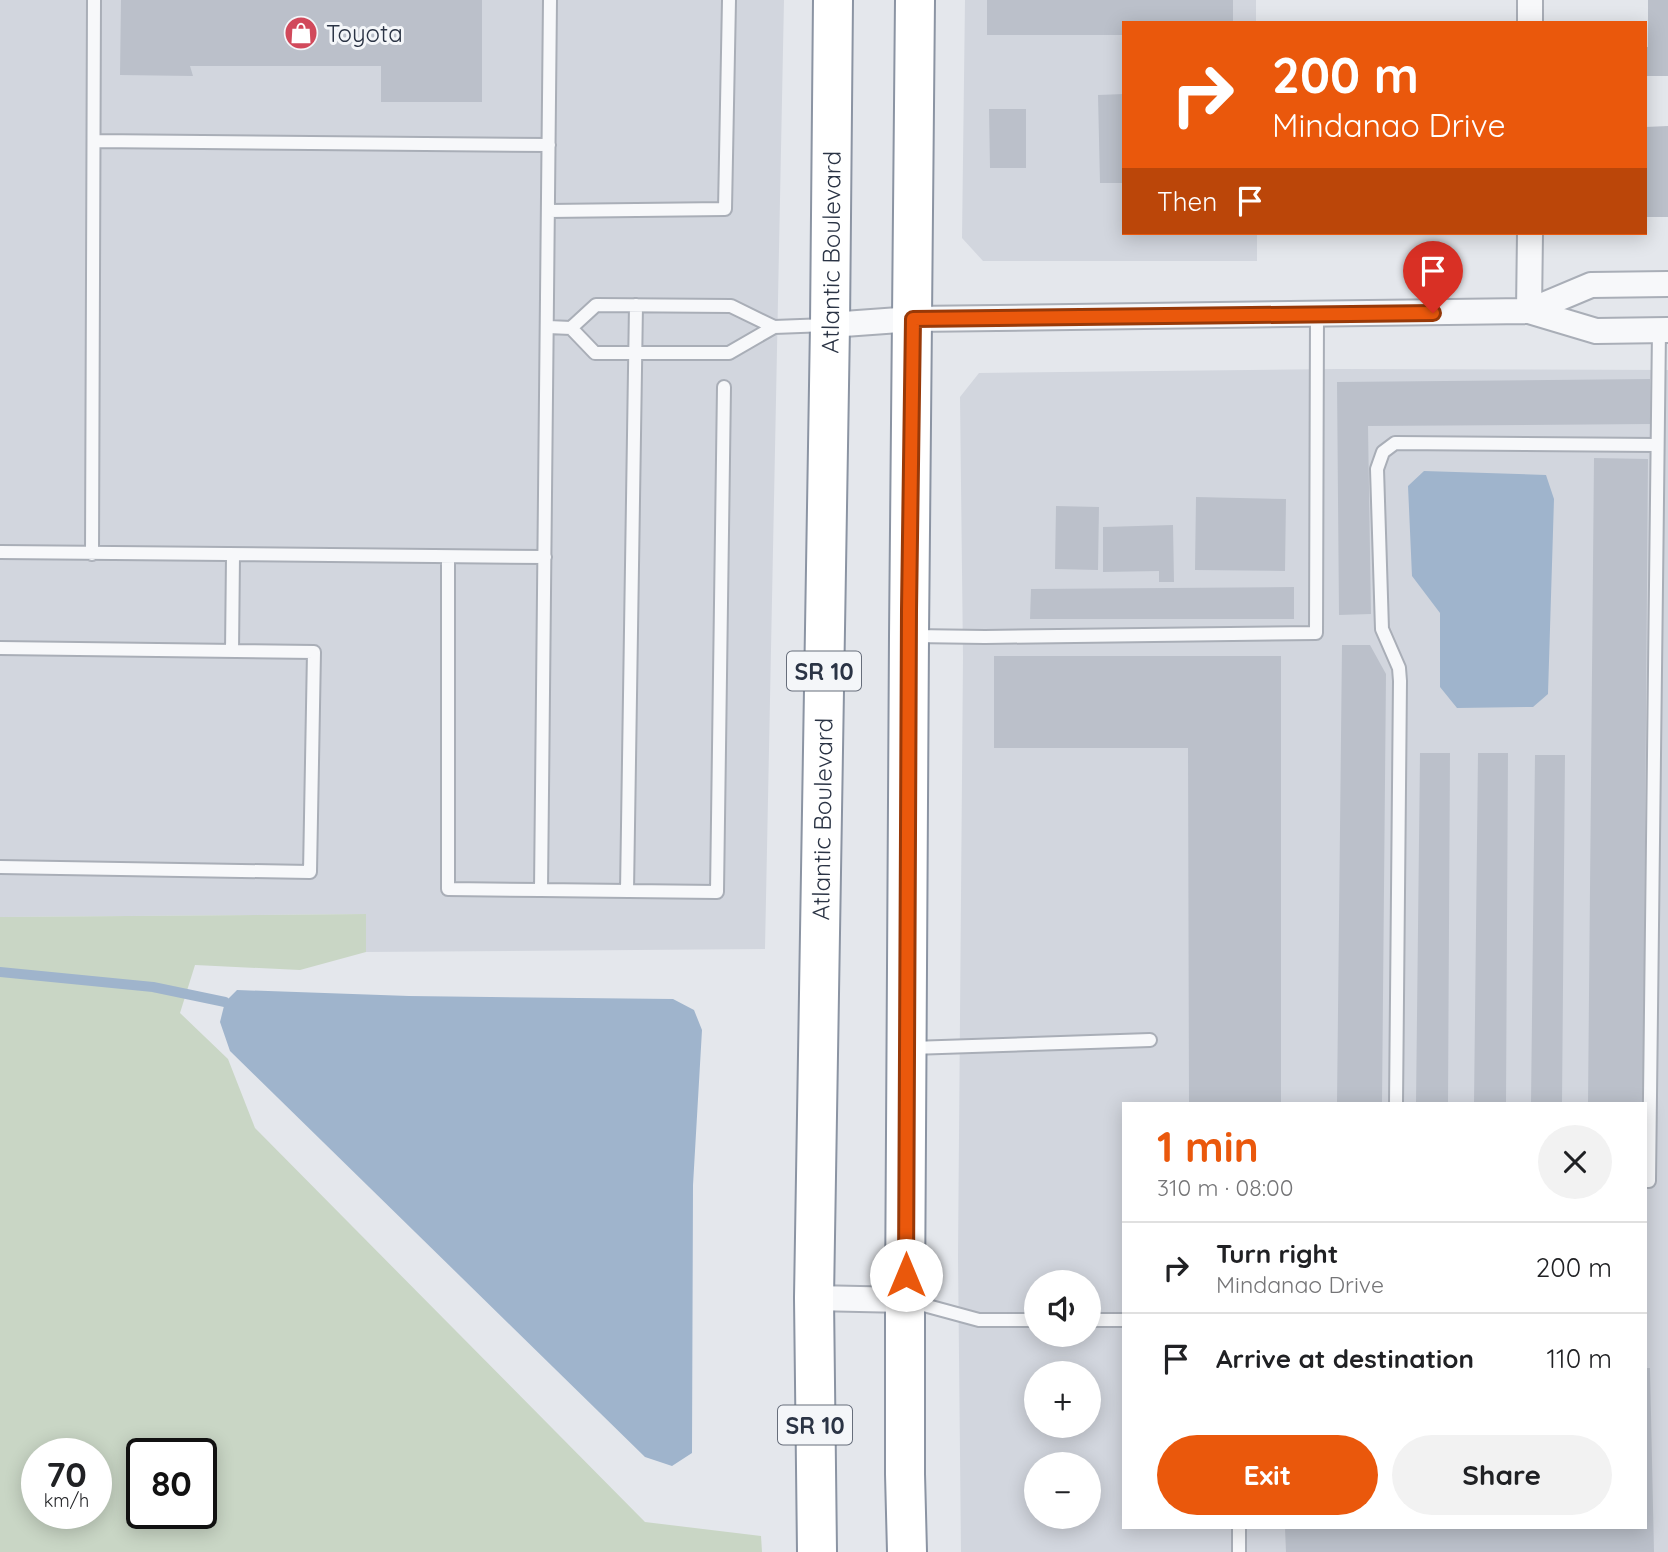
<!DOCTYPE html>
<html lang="en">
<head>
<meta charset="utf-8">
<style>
  :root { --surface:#fff; --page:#f2f2f2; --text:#202124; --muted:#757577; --line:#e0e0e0; --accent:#ea580c }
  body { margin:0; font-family:Quicksand,sans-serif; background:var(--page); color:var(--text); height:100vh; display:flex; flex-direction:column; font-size:26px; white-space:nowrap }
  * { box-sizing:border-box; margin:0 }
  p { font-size:23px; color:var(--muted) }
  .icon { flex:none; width:38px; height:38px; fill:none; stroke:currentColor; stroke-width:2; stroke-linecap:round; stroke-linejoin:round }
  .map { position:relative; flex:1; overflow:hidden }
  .sheet { position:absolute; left:1122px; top:1102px; width:525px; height:427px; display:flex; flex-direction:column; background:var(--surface); border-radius:0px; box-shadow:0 4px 18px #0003 }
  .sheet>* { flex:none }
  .hud { position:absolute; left:1122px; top:21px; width:525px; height:214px; border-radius:0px; box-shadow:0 4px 18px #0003; background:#ea580c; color:#fff; overflow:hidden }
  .fabs { position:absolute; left:1024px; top:1270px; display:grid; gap:14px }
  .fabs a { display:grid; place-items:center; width:77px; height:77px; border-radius:50%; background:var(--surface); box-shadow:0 4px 18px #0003; font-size:35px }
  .speed { position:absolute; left:21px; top:1438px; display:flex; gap:14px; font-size:35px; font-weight:700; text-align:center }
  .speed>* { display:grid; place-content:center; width:91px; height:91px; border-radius:50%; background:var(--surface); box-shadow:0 4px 18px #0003; line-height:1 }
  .speed small { font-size:18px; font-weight:400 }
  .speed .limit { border:4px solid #111; border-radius:10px; background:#fff; color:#111 }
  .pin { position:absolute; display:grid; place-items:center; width:60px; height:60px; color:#fff; margin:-72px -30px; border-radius:50% 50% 50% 0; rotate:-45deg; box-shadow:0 0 7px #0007 }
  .pin .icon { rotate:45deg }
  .me { position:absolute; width:77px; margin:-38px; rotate:0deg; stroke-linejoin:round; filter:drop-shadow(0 0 5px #0008) }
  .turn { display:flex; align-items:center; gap:24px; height:147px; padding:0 35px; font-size:32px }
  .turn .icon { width:91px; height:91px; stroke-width:2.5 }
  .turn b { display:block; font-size:49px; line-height:60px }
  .then { display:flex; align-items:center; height:66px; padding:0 35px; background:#0003; gap:14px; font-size:26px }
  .round { display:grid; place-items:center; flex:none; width:74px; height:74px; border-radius:37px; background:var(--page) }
  .head { display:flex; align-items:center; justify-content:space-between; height:119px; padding:0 35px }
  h1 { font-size:42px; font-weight:800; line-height:52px; color:var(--accent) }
  .cta { display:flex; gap:14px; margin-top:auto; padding:14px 35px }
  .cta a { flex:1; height:80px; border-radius:42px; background:var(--accent); color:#fff; font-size:28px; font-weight:800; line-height:80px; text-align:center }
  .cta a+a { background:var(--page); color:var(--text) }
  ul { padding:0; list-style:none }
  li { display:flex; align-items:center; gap:21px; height:91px; padding:0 35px; border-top:2px solid var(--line) }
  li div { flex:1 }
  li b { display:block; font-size:26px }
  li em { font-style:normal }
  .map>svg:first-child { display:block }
  .built { fill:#d2d6de; fill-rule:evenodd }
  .green { fill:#c9d6c5; fill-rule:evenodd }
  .water { fill:#9fb4cc }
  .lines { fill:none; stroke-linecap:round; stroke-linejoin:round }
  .stream { stroke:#9fb4cc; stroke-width:10 }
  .building { fill:#bbc0ca }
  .lane-casing { stroke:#a9aeb7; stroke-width:16 }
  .street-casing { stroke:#a9aeb7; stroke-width:28 }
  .highway-casing { stroke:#8b94a3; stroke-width:42 }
  .lane { stroke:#f7f8fa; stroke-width:12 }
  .street { stroke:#f7f8fa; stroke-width:24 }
  .highway { stroke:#fff; stroke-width:38 }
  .route-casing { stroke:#983908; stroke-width:18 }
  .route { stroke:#ea580c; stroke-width:12 }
  .labels { text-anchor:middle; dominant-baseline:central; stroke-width:6; stroke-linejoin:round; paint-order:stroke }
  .shield { fill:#f4f6f9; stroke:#676e7b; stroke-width:2 }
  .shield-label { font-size:23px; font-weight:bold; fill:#2b3445 }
  .poi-label { font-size:24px; fill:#2b3445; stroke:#f4f6f9; text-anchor:start }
  .street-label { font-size:24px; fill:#2b3445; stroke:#f4f6f9 }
</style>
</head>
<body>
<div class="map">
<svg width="1668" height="1552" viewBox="0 0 1668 1552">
  <rect width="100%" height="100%" fill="#e4e7ec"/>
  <path class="built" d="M0 0H784L765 949 366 952 365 914 0 917Z
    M965 0H1256V23H1124V233H1257V261H983L962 238Z
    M1338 369 1668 370V1552H961L958 1257 963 657 960 397 979 373ZM1124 1104H1645V1528H1124ZM1036 1283H1088V1335H1036ZM1036 1374H1088V1426H1036ZM1036 1465H1088V1517H1036Z"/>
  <path class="green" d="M366 914V952L300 970 195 965 180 1013 228 1059 255 1128 645 1522 761 1536 762 1552H0V917ZM37 1454H96V1514H37ZM142 1454H201V1514H142Z"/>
  <path class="water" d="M1424 471 1546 475 1554 499 1548 694 1533 707 1457 708 1440 687V613L1412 576 1408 486Z
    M237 990 409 996 673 999 694 1010 702 1030 693 1185 692 1453 672 1466 645 1457 230 1051 220 1022 225 1002Z"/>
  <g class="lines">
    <path class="stream" d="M0 972 153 987 225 1002"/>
  </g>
  <path class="building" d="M121 0H482V102H381V66H190L193 76 120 75Z
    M987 0H1233V23H1124V35H987Z
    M1648 0H1668V76H1645V47H1648Z
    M1124 94V183H1100L1098 95Z
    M989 109H1026V168H990Z
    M1668 126V217H1646L1645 127Z
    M1650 379 1651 424 1368 426 1371 614 1339 615 1337 382Z
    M1594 458 1648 459 1643 1104H1588Z
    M1196 497 1286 499 1285 571 1195 570Z
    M1056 506 1099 507 1098 570 1055 569Z
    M1173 525 1174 582H1159V571L1103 572V527Z
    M1294 587V619H1030L1031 589Z
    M1342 645H1370L1386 674 1382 1104H1337Z
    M994 656H1281V1104H1189L1188 748H994Z
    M1420 753H1450L1448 1104H1416Z
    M1478 753H1508L1506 1104H1474Z
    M1535 755H1565L1562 1104H1531Z
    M1645 1368H1650L1654 1552H1286L1285 1528H1645Z"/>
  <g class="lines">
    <defs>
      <path id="lane" d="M550 0 541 890 717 892 724 387
        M95 141 549 145
        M548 211 725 209 729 0
        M548 327 571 328 596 305 731 306 774 327 827 325
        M571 328 595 353H729L774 327
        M0 552 545 557
        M92 554 94 0
        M448 557V889L541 890
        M913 636 985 637 1316 633 1317 314
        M0 648 314 652 310 872 0 867
        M232 651 233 556
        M627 891 636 305
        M911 1048 1150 1040
        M1396 1104 1400 681 1399 668 1382 629 1377 469 1383 452 1395 443 1657 445
        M1645 1181H1649L1659 330
        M909 1301 979 1320H1036
        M1088 1320H1124
        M1239 1528V1552"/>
      <path id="street" d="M1530 23V0
        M1529 311 1591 285 1668 284
        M1529 311 1530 233
        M830 325 913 319 1529 311 1596 331 1668 330
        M814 1298 905 1300"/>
      <g id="highway">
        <path id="s1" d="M817 1552 814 1298 830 325 833 0"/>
        <path d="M907 1552 905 1474V1300L909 636 915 0"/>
      </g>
    </defs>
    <use href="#lane" class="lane-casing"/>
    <use href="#street" class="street-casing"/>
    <use href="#highway" class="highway-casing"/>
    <use href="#lane" class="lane"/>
    <use href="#street" class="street"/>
    <use href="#highway" class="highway"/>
  </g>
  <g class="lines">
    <defs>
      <path id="route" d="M906 1275 909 610 913 319 1433 313"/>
    </defs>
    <use href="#route" class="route-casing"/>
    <use href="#route" class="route"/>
  </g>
  <defs>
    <symbol id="shop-disc" viewBox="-11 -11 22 22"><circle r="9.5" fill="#d1495b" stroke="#f4f6f9"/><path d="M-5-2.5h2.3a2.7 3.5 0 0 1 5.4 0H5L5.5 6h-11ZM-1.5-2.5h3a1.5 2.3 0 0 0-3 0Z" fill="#fff"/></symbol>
  </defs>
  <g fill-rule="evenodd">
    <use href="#shop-disc" x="282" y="14" width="38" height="38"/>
  </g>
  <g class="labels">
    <g class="shield">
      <rect x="787" y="651.5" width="74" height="39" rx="5"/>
      <rect x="778" y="1405.5" width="74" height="39" rx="5"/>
    </g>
    <g class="shield-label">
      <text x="824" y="671">SR 10</text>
      <text x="815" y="1425">SR 10</text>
    </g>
    <g class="poi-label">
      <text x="326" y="33">Toyota</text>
    </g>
    <g class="street-label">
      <text stroke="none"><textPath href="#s1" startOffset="1300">Atlantic Boulevard</textPath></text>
      <text stroke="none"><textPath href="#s1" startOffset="733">Atlantic Boulevard</textPath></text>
    </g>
  </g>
</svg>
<div class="fabs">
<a><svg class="icon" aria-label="sound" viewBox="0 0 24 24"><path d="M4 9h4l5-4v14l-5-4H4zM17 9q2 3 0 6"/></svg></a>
<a>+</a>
<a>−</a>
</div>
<div class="speed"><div>70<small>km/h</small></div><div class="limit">80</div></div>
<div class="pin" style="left:1433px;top:313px;background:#d93025"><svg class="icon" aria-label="arrive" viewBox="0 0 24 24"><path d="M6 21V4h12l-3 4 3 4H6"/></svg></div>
<svg class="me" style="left:906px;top:1275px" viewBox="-20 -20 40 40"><circle r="19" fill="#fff"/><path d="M0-13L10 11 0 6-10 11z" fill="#ea580c"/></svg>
<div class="hud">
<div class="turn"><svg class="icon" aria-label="right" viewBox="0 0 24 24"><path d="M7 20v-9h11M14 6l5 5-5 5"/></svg><div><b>200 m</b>Mindanao Drive</div></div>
<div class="then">Then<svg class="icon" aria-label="arrive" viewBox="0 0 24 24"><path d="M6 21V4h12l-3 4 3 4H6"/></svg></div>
</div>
<section class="sheet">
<div class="head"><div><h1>1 min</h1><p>310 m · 08:00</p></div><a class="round"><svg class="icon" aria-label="close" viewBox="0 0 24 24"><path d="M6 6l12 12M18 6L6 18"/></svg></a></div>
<ul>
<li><svg class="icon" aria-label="right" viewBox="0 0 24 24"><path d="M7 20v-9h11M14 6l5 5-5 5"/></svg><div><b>Turn right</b><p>Mindanao Drive</p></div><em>200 m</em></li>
<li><svg class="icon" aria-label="arrive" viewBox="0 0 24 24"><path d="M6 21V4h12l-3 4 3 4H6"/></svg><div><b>Arrive at destination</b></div><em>110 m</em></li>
</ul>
<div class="cta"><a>Exit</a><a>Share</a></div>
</section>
</div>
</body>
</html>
